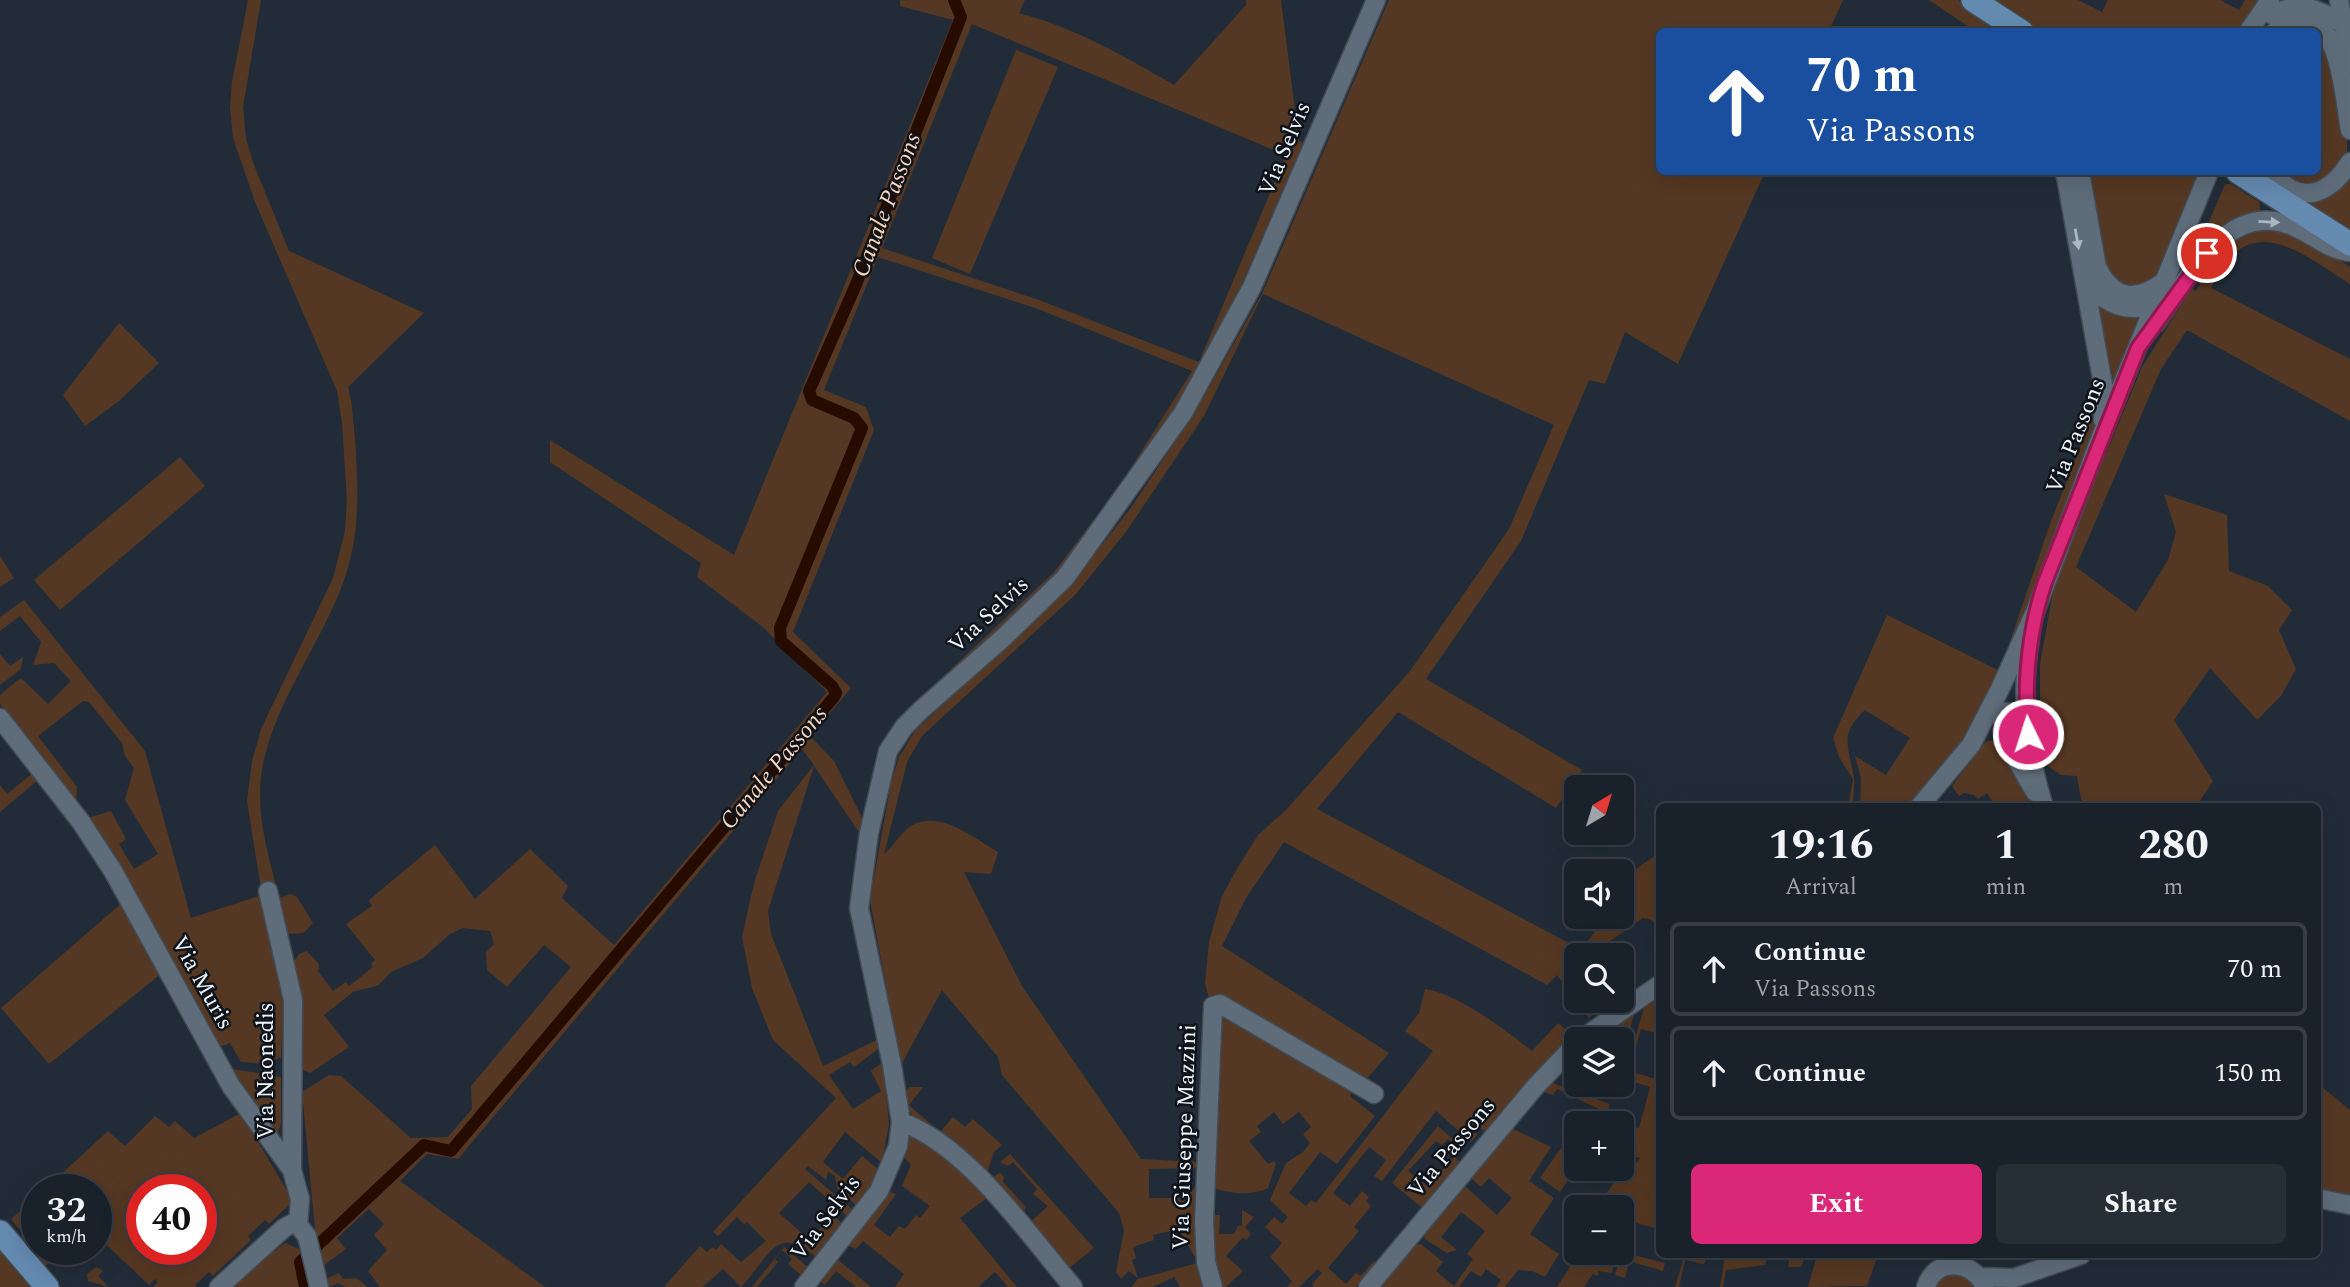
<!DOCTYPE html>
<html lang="en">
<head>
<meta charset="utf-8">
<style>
  :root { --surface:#19212a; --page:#262e36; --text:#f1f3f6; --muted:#9fa3a8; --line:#373e47; --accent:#db2777 }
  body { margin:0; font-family:Spectral,serif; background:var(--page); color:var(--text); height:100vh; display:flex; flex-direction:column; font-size:26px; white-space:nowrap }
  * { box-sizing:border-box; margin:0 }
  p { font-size:23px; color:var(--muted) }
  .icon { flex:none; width:38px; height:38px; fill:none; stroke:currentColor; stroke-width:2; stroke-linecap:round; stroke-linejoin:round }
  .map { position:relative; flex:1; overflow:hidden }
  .sheet { position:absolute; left:1656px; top:803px; width:665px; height:455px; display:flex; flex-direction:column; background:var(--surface); border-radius:10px; box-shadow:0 7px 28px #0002,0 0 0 2px var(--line) }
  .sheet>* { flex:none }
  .hud { position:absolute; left:1656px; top:28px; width:665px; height:147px; border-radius:10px; box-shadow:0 7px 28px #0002,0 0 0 2px var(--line); background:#1a4fa0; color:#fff; overflow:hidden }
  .needle { width:46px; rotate:38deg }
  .buttons { position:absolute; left:1564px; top:775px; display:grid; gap:14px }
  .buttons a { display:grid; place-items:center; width:70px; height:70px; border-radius:10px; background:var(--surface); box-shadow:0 7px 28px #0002,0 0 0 2px var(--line); font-size:35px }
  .speed { position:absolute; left:21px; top:1174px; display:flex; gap:14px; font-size:35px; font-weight:700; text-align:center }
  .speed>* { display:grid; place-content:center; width:91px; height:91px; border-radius:50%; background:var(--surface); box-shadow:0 7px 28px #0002,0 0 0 2px var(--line); line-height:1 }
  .speed small { font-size:18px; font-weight:400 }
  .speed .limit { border:10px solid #d22; background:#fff; color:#111 }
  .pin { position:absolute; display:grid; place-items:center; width:60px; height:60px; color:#fff; margin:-30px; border:4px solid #fff; border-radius:50%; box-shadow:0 2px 7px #0007 }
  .me { position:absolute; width:77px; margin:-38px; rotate:356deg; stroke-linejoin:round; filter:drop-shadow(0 0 5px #0008) }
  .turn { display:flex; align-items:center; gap:24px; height:147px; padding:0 35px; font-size:32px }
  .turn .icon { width:91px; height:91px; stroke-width:2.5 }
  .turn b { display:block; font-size:49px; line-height:60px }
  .eta { display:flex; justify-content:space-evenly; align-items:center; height:119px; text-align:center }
  .eta b { font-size:42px; font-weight:700; line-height:49px }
  .primary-button { display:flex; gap:14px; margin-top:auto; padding:14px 35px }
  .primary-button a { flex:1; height:80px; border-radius:10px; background:var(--accent); color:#fff; font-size:28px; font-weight:700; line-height:80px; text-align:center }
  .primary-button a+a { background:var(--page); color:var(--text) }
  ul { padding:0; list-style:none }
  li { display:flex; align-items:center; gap:21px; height:94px; margin:0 14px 10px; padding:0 21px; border:4px solid var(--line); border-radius:10px }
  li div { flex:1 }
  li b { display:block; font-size:26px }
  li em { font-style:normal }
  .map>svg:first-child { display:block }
  .green { fill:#553823; fill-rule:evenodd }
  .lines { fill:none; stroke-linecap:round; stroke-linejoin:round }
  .canal { stroke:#250b00; stroke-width:12 }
  .minor-casing { stroke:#404b54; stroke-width:21 }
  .major-casing { stroke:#404b54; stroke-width:26 }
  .minor { stroke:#5f6c7a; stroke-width:18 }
  .major { stroke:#658bb1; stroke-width:23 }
  .oneway { fill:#adb7c2 }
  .route-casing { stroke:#8e194d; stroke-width:18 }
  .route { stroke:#db2777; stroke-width:12 }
  .labels { text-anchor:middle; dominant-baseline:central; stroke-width:5; stroke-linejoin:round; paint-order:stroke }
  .street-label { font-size:23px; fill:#ecf4fc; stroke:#0f141a }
  .water-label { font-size:24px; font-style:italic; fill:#ffd6ba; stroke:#0f141a }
</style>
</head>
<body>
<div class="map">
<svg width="2350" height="1287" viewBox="0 0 2350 1287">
  <rect width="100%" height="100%" fill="#212c38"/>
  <path class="green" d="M248 0H261L243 107 246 139 254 165 289 251 424 313 348 387C353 405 353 420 355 439 359 500 361 547 334 605 311 656 277 704 264 760 254 803 265 844 276 885L262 895 284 996 281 1057 266 1064 241 1062 230 1043 216 1048 91 824V817L111 811 126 839 119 844 134 869 158 854 125 800 134 768 125 756 122 743 89 702 83 701 38 736 77 787 76 804 0 704V695L18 680 22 679 48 704 71 681 54 663 33 665 41 642 20 616 0 631V617L24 600 145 751 191 918 262 895 247 801 252 761 261 729 333 578 345 531 347 500 342 423 337 391 255 202 233 138 230 108 232 82Z
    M900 0H1025L1019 13C1076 28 1124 56 1174 85L1246 5V0H1281L1299 141 1304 143 1219 335 1149 454 1056 580 899 726 916 702 1054 572 1117 490 1192 371 1038 309 878 257 824 390 866 407 874 430 793 632 851 688 810 736 834 761 865 824 863 838 814 766 768 911 771 934 823 1066 879 1039 881 1047 854 1067 850 1062 829 1075 853 1109 881 1091 871 1071 883 1062 889 1124 882 1163 845 1132 823 1162 843 1179 862 1156 879 1170 858 1207 837 1188 835 1176 828 1172 826 1180 808 1166 805 1169 854 1211 849 1218 809 1182 779 1213 811 1241 831 1213 844 1225 817 1258C775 1222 770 1257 741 1287L723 1269 703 1287H664L700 1246 707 1252 712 1247 716 1250 721 1244 741 1262 766 1241 747 1222 744 1224 737 1217 718 1236 713 1232 836 1098 773 1040 752 988 742 937 754 883 778 811 814 765 802 749 458 1159 427 1154 400 1181 545 1287H380L368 1271 387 1250 374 1235 384 1224 369 1209 337 1238 346 1249 323 1266 316 1239 302 1092 329 1075 341 1076 411 1138 448 1137 472 1109 471 1086 571 967 544 945 507 987 487 970 486 952 494 944 490 931 462 928 449 935 423 958 391 972 379 985 353 992 324 1015 349 1047 310 1073 301 1069 293 963 299 954 307 951 319 964 318 971 333 991 346 982 349 986 373 967 371 964 375 960 346 924 372 906 369 900 435 845 475 899 530 849 568 886 562 898 614 945 827 692 764 628 697 577 701 563 550 462V440L734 555 953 20 900 6ZM972 24 1286 155 1199 362 1039 300 882 248Z
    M1389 0H1843L1829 31 1659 32V172H1765L1678 364 1625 332 1605 384 1589 380 1521 541 1426 679 1582 770 1556 808 1398 712 1317 809 1582 950 1604 917H1622C1622 881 1627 872 1659 854V927L1652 920 1643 918 1600 948 1605 955 1577 956V1001H1609L1589 1018 1557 975 1547 985 1284 842 1246 898 1222 946 1389 1053 1365 1081 1211 1006 1205 983 1209 942 1222 896 1238 867 1258 835 1286 810 1410 671 1509 529 1554 425 1263 294 1204 416 1126 532 1075 595 922 736 907 762 884 854C893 847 901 832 911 826 939 809 974 838 998 852L991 874 964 872 1022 986 1141 1159 1200 1162V1168L1149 1169V1198H1185L1199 1183 1198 1255 1194 1256 1179 1229 1153 1235 1154 1240 1133 1247 1136 1258 1132 1260 1138 1278 1129 1271 1121 1279 1116 1272 1124 1230 1119 1213 1002 1075 998 1057 942 990 901 1065 870 900 891 783 899 757 915 731 1070 585 1130 509 1195 412 1262 294Z
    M1929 0H1958L2000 31H1975Z
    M1990 0H2078L2102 12 2108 0H2220L2239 10 2245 0H2261L2240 32 2040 31Z
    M2317 37 2329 54 2347 142V158L2339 169 2315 184 2302 185 2276 172H2317Z
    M1016 50 1058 67 970 274 932 258Z
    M2055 172H2062L2100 390 2096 421C2058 525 2026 636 1971 733 1955 760 1931 785 1909 807H1860L1861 778 1855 756 1886 775 1910 738 1865 710C1838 735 1849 746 1854 778 1855 787 1853 797 1853 807H1848L1853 779 1839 757 1833 738 1887 615 2000 671 2050 524 2090 422 2094 389 2069 234Z
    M2088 172H2202L2153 284C2144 285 2133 289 2125 287 2096 280 2092 198 2088 172Z
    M2350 175V231L2298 198Z
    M2225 184H2231L2259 202 2261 214 2190 267Z
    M2269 227 2304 237 2350 267V284C2298 251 2248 207 2211 288L2350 359V421L2187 330 2161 369 2076 567 2136 612 2168 560 2176 532 2164 494 2227 515 2229 571 2268 586 2292 610 2279 630 2296 669 2281 696 2257 720 2210 668 2174 720 2213 781 2199 802 2201 807H2078L2082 804 2077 776 2061 775 2046 765 2040 730V664L2056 575 2142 367 2192 288 2196 291 2200 285 2196 281 2203 268 2235 235Z
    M2098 302 2143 314 2114 386Z
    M119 323 159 363 119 401 85 426 63 395Z
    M180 457 205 486 60 610 34 580Z
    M0 556 14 578 0 587Z
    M0 654 10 666 23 657 21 669 0 685Z
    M1997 739 2004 741 2037 807H2002L1998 802 1994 804 1987 793 1978 799 1974 795 1964 793 1959 796 1952 786 1985 742Z
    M33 773 38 780 0 812V785L7 794Z
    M290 894 297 897 313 923 303 933 287 934 280 898Z
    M124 901 162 973 49 1064 1 1008Z
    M1425 989C1459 994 1505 1030 1532 1051L1558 1023 1571 1034 1487 1132 1478 1127 1474 1131 1477 1135 1471 1142 1436 1111 1382 1181 1374 1176 1386 1160 1369 1147 1333 1193 1350 1206 1362 1191 1369 1197 1366 1201 1371 1206 1354 1227 1359 1231 1328 1268 1346 1284 1356 1273 1361 1276 1374 1261 1376 1263 1356 1287H1314L1312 1284 1322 1273 1318 1269 1299 1287H1287L1292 1281 1270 1257 1282 1243 1265 1227 1274 1217 1282 1224 1288 1217 1270 1200 1286 1163 1303 1152 1310 1143 1303 1134 1311 1127 1299 1112 1283 1124 1274 1112 1257 1126 1261 1132 1249 1141 1268 1164 1274 1161 1276 1164 1268 1188C1252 1196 1230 1194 1214 1188L1218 1011 1354 1089 1350 1096 1375 1116 1337 1164 1320 1152 1289 1193 1306 1206 1311 1200 1316 1203 1433 1051 1405 1031 1419 1013Z
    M1659 995V1034L1641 1029 1632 1060H1629L1645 1004Z
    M1635 1011 1622 1058V1040H1596Z
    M227 1068 281 1077V1123L278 1133 273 1132Z
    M1659 1068V1229L1628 1221 1622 1243V1208L1597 1207 1620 1174 1614 1169H1622V1165L1633 1168 1640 1158 1622 1153V1124L1639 1128 1650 1087 1624 1079 1626 1070 1656 1079Z
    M1552 1083 1610 1104 1606 1119 1621 1123H1593L1599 1109 1557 1089 1553 1095 1544 1092Z
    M2317 1083 2350 1110V1196L2317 1188Z
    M909 1087H923L909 1105 940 1132 953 1117 965 1127 973 1119 1002 1145 994 1152 987 1173 912 1116 904 1095Z
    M241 1113 293 1201 269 1224 265 1220 248 1236 251 1240 213 1276 209 1272 195 1285 197 1287H153L158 1282 155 1279 149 1285 96 1235V1190H44L108 1131 125 1146 155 1116 169 1127 175 1121 194 1138ZM142 1190H201V1250H142Z
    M1438 1126 1463 1148 1461 1151 1448 1139 1442 1145 1436 1141 1408 1171 1428 1187 1454 1157 1460 1162 1422 1208 1392 1183Z
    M1513 1129 1551 1147 1529 1181 1554 1198 1530 1234 1559 1254 1545 1277 1532 1271 1518 1270 1505 1287H1496L1501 1280 1486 1269 1481 1277 1471 1271 1459 1287H1379L1415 1245 1421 1244 1443 1262 1436 1271 1454 1286 1473 1259 1467 1254 1485 1231 1461 1212 1441 1237 1457 1250 1447 1253 1425 1239 1424 1233 1465 1186 1497 1215 1512 1198 1489 1178 1481 1187 1471 1178Z
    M912 1135 942 1155 988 1197 960 1218 1017 1287H1008L995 1272 978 1287H895L904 1274 863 1241 856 1249 847 1245 887 1191 896 1194 874 1225 890 1237 899 1226 905 1229 916 1215 920 1218 930 1206 902 1186 911 1165 902 1155Z
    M1561 1148 1577 1154V1167L1560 1192 1540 1178Z
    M1010 1154 1094 1248 1068 1269 1029 1223 1048 1206 1033 1194 1037 1189 1013 1162 1008 1166 1000 1162Z
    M1000 1173 1004 1177 1003 1182 1026 1207 1023 1215 991 1178Z
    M37 1197V1240L19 1229 11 1219Z
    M1242 1210 1254 1217 1245 1227 1251 1234 1246 1240 1243 1237 1226 1256 1243 1271 1226 1287H1222L1214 1263V1215H1220L1219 1234H1234L1238 1226H1242Z
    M15 1234 29 1239 49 1263 44 1267Z
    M0 1243 37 1287H0Z
    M285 1243 299 1249 310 1287H231L272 1249 275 1251Z
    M784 1247 809 1268 803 1277 788 1264 792 1259 782 1250 775 1259 778 1262 757 1287H752Z
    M1622 1252 1665 1263 1663 1271 1629 1261 1625 1278 1615 1275Z
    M1579 1253H1615L1612 1273 1598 1271V1276L1593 1274 1584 1287H1557Z
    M1679 1255H1715L1706 1257 1704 1264 1685 1260 1679 1287H1675L1684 1257Z
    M1725 1255H1768L1765 1265 1726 1270 1723 1287H1720Z
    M1790 1255H1806L1801 1267H1788Z
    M1817 1255H1878L1867 1286 1808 1287Z
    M837 1259 871 1287H856L836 1271 825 1285 820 1281Z
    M1198 1263 1205 1287H1180L1174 1277 1153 1287H1131L1138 1279Z
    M96 1267 103 1271 98 1276 109 1287 88 1281 87 1274Z
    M339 1273 343 1279 356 1278 368 1287H345L338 1283 329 1287 326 1279Z
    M1955 1273 1969 1277 1976 1287H1934L1941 1277Z"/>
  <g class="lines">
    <path class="canal" d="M305 1287 300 1262 424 1145 451 1151 834 697 836 693 832 686 781 641 780 628 862 428 854 418 812 400 809 391 855 287 961 17 954 0"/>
    <defs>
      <path id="minor" d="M2339 0 2350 63
        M2272 15C2299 0 2319 9 2343 24
        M2248 32 2270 0
        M2275 32C2282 24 2289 21 2299 20 2341 16 2344 100 2350 130
        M2065 172 2104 390 2103 420
        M2080 172 2097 267C2114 301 2136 302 2165 281
        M2245 176C2252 176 2261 174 2267 175 2276 177 2283 185 2291 189 2316 202 2338 182 2350 162
        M2086 284C2109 305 2125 313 2156 305
        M2156 323C2187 280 2227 199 2292 226 2313 234 2327 250 2350 252
        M2030 638C2020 694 2027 753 2044 807
        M0 718 81 822 113 871 231 1086 292 1170 300 1199 298 1225
        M1985 718C1999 708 2011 712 2027 717
        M2006 731 2015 757 2035 792
        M1919 807 1971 745 2000 689 2035 612 2102 434 2209 172
        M268 891 293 1000 292 1170
        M1580 1040 1659 985
        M901 1122C966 1144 1029 1235 1073 1287
        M2317 1198 2350 1205
        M298 1225 307 1236 319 1287
        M1980 1277 2014 1278 2081 1255
        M219 1287 284 1228 291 1224 298 1225
        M804 1287 879 1191 898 1146 901 1122 892 1065 859 908 869 833 888 751 904 727 921 710 1003 638 1065 578 1183 413 1252 287 1376 0
        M1213 1287 1206 1262 1204 1222 1213 1006 1220 1004 1374 1094
        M1368 1287 1535 1087 1577 1043
        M1926 1287C1935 1256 1974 1260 1985 1287"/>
      <path id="major" d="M1973 0 2022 32
        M2238 172 2350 244
        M0 1232 47 1287"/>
    </defs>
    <use href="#minor" class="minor-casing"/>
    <use href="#major" class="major-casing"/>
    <use href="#minor" class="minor"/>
    <use href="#major" class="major"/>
  </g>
  <defs><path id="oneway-solid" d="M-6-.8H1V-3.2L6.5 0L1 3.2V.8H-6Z" transform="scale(1.75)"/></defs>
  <g class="oneway">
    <use href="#oneway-solid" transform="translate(2269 222) rotate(3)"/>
    <use href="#oneway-solid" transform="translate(2077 239) rotate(80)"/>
  </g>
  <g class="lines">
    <defs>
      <path id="route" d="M2028 734C2024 681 2028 632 2045 582L2138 348 2207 253"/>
    </defs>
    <use href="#route" class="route-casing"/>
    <use href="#route" class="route"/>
  </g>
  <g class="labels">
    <g class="street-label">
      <text transform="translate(1285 149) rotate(-67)">Via Selvis</text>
      <text transform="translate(2076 436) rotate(-68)">Via Passons</text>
      <text transform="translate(989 615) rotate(-43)">Via Selvis</text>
      <text transform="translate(202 983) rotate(61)">Via Muris</text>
      <text transform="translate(266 1071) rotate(-90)">Via Naonedis</text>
      <text transform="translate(1185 1137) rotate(-88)">Via Giuseppe Mazzini</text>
      <text transform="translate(1452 1148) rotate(-50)">Via Passons</text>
      <text transform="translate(826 1218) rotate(-53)">Via Selvis</text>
    </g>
    <g class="water-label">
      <text transform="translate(887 205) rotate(-69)">Canale Passons</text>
      <text transform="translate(774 768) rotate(-50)">Canale Passons</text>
    </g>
  </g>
</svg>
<div class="buttons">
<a><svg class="needle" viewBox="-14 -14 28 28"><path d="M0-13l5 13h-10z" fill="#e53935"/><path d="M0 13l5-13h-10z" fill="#9fa3a8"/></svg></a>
<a><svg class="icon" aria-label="sound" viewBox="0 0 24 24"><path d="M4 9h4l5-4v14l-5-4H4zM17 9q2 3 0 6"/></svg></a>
<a><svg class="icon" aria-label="search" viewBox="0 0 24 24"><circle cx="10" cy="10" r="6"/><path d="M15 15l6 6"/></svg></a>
<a><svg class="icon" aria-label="layers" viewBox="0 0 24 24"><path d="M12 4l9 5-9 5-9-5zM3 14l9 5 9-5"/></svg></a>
<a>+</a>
<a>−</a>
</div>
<div class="speed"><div>32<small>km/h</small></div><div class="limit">40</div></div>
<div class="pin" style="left:2207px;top:253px;background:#d93025"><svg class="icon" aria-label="arrive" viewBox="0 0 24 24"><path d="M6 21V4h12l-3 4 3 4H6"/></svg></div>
<svg class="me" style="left:2028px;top:734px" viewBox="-20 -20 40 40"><circle r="17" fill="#db2777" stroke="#fff" stroke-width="3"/><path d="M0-11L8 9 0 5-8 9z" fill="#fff"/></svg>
<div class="hud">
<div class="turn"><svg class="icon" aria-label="ahead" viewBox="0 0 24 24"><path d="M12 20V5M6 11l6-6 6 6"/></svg><div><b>70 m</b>Via Passons</div></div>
</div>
<section class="sheet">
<div class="eta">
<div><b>19:16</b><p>Arrival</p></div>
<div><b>1</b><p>min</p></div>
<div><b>280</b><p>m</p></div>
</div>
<ul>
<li><svg class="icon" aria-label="ahead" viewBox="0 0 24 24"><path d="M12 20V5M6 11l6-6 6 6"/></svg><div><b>Continue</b><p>Via Passons</p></div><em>70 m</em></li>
<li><svg class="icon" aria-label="ahead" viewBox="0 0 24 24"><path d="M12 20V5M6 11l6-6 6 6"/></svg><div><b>Continue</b></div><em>150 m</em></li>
</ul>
<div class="primary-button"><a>Exit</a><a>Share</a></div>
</section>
</div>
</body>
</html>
